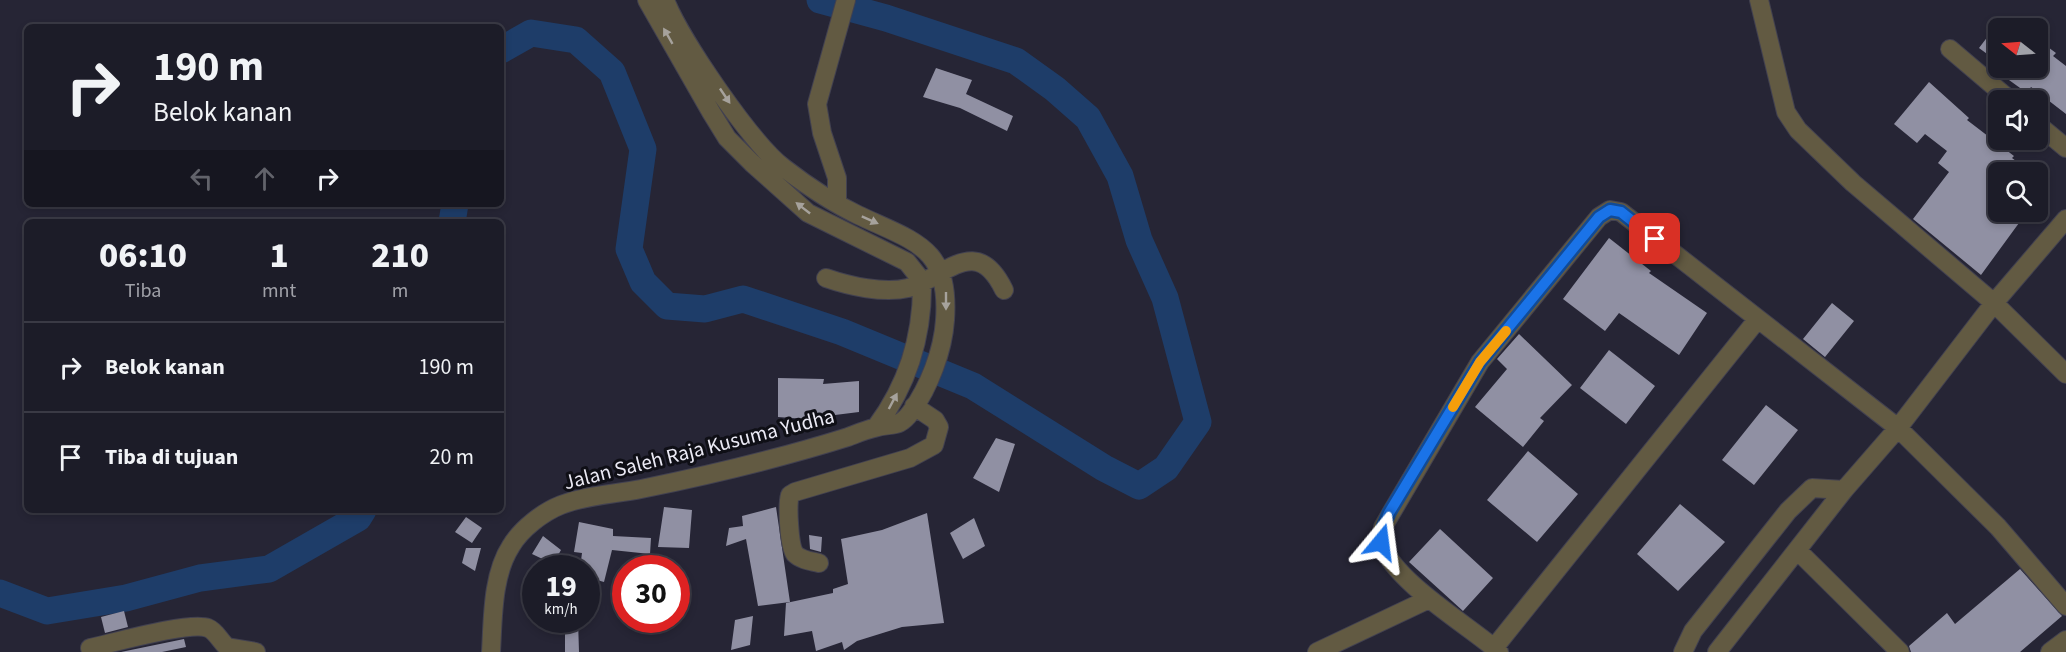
<!DOCTYPE html>
<html lang="id">
<head>
<meta charset="utf-8">
<style>
  :root { --surface:#1c1c28; --page:#252530; --text:#f1f3f6; --muted:#a0a1a8; --line:#3a3a45 }
  body { margin:0; font-family:"Source Sans 3",sans-serif; background:var(--page); color:var(--text); height:100vh; display:flex; flex-direction:column; font-size:22px; white-space:nowrap }
  * { box-sizing:border-box; margin:0 }
  p { font-size:20px; color:var(--muted) }
  .icon { flex:none; width:33px; height:33px; fill:none; stroke:currentColor; stroke-width:2; stroke-linecap:round; stroke-linejoin:round }
  .map { position:relative; flex:1; overflow:hidden }
  .drawer { position:absolute; left:24px; top:219px; width:480px; height:294px; display:flex; flex-direction:column; background:var(--surface); border-radius:9px; box-shadow:0 3px 9px #0003,0 0 0 2px var(--line) }
  .drawer>* { flex:none }
  .banner { position:absolute; left:24px; top:24px; width:480px; height:183px; border-radius:9px; box-shadow:0 3px 9px #0003,0 0 0 2px var(--line); background:#1c1c28; color:var(--text); overflow:hidden }
  .needle { width:39px; rotate:287deg }
  .controls { position:absolute; left:1988px; top:18px; display:grid; gap:12px }
  .controls a { display:grid; place-items:center; width:60px; height:60px; border-radius:9px; background:var(--surface); box-shadow:0 3px 9px #0003,0 0 0 2px var(--line); font-size:30px }
  .speed { position:absolute; left:522px; top:555px; display:flex; gap:12px; font-size:30px; font-weight:700; text-align:center }
  .speed>* { display:grid; place-content:center; width:78px; height:78px; border-radius:50%; background:var(--surface); box-shadow:0 3px 9px #0003,0 0 0 2px var(--line); line-height:1 }
  .speed small { font-size:15px; font-weight:400 }
  .speed .limit { border:9px solid #d22; background:#fff; color:#111 }
  .pin { position:absolute; display:grid; place-items:center; width:51px; height:51px; color:#fff; margin:-26px; border-radius:12px; box-shadow:0 3px 9px #0006 }
  .me { position:absolute; width:66px; margin:-33px; rotate:16deg; stroke-linejoin:round; filter:drop-shadow(0 0 4px #0008) }
  .turn { display:flex; align-items:center; gap:21px; height:126px; padding:0 30px; font-size:27px }
  .turn .icon { width:78px; height:78px; stroke-width:2.5 }
  .turn b { display:block; font-size:42px; line-height:51px }
  .lanes { display:flex; align-items:center; height:57px; padding:0 30px; background:#0003; justify-content:center; gap:30px; direction:ltr }
  .lanes .off { opacity:.35 }
  .eta { display:flex; justify-content:space-evenly; align-items:center; height:102px; text-align:center }
  .eta b { font-size:36px; font-weight:800; line-height:42px }
  ul { padding:0; list-style:none }
  li { display:flex; align-items:center; gap:18px; height:90px; padding:0 30px; border-top:2px solid var(--line) }
  li div { flex:1 }
  li b { display:block; font-size:22px }
  li em { font-style:normal }
  .map>svg:first-child { display:block }
  .lines { fill:none; stroke-linecap:round; stroke-linejoin:round }
  .river { stroke:#1e3d69; stroke-width:27 }
  .building { fill:#9090a3 }
  .minor-casing { stroke:#424150; stroke-width:20 }
  .minor { stroke:#625a42; stroke-width:18 }
  .oneway { fill:#a6a29c }
  .route-casing { stroke:#114b97; stroke-width:15 }
  .route { stroke:#1a73e8; stroke-width:10 }
  .slow { stroke:#f59e0b; stroke-width:10 }
  .labels { text-anchor:middle; dominant-baseline:central; stroke-width:6; stroke-linejoin:round; paint-order:stroke }
  .street-label { font-size:21px; fill:#ebeaf5; stroke:#0f0f16 }
</style>
</head>
<body>
<div class="map">
<svg width="2066" height="652" viewBox="0 0 2066 652">
  <rect width="100%" height="100%" fill="#262535"/>
  <g class="lines">
    <path class="river" d="M501 50 531 33 576 40 612 72 643 149 629 249 643 282 667 306 705 309 743 299 842 332 973 386 1104 468 1139 486 1166 468 1198 422 1165 298 1139 240 1120 176 1088 118 1055 89 1016 61 886 18 820 0
      M452 222 455 204
      M0 593 47 611 126 598 200 578 269 569 358 518 363 510"/>
  </g>
  <path class="building" d="M1998 23V62L1979 48Z
    M2037 39 2056 53 2053 56 2066 66V114L2031 87 2027 93 2009 80 2019 68H2037Z
    M936 68 972 80 966 94 1013 116 1007 131 960 108 923 97Z
    M1929 82 1969 118 1967 120 2014 156 2012 158 2031 172H1998V212H2027L1981 275 1913 219 1949 172 1938 163 1947 151 1925 134 1917 143 1894 124Z
    M1609 238 1651 271 1649 273 1707 313 1679 355 1619 313 1605 331 1563 299Z
    M1832 303 1854 321 1825 357 1803 339Z
    M1519 334 1572 385 1540 418 1544 421 1523 447 1475 407 1507 369 1497 359Z
    M1609 350 1655 386 1626 424 1580 388Z
    M778 378 824 379 823 384 859 381V412L819 417V420L778 417Z
    M1766 405 1798 430 1754 485 1722 460Z
    M996 438 1015 444 999 492 973 478Z
    M1528 451 1578 494 1537 542 1487 500Z
    M1680 504 1725 542 1678 591 1637 554Z
    M664 507 692 510 689 548 658 547Z
    M776 507 790 602 758 606 746 539 726 546 729 528 743 526 742 516Z
    M927 513 944 623 902 627 857 641 844 650 842 642 816 651 812 631 784 636 786 603 833 593V589L848 584 841 539 882 530Z
    M466 517 482 528 472 543 455 532Z
    M974 518 985 546 963 559 950 533Z
    M579 522 613 529V536L651 538 650 554 612 550 604 582 586 577V568H580L582 553 574 552Z
    M1440 529 1493 578 1463 611 1409 562Z
    M809 535 822 537 821 552 810 549Z
    M543 536 561 550 553 564 532 554Z
    M466 548H481L475 571 462 563Z
    M2020 569 2062 616 2020 652H1911L1909 646 1947 613 1955 624Z
    M124 611 128 627 105 633 101 617Z
    M753 616 750 645 731 650 735 620Z
    M565 620H578L579 652H565Z
    M184 639 186 647 162 652H121Z"/>
  <g class="lines">
    <defs>
      <path id="minor" d="M647 0 711 112 727 138 752 163 808 213 907 262 922 281C923 334 908 384 876 427
        M1759 0 1786 112 1798 130 1853 183 1994 303 2066 374
        M1950 49 2010 100
        M2037 124 2066 148
        M837 202V178L822 133 817 104 846 0
        M826 278C849 286 884 294 908 288 945 278 976 232 1004 290
        M1797 550 1900 652
        M819 563C811 561 801 560 795 554 789 546 787 505 790 495L795 492 910 458 934 445 939 427 935 420 914 406
        M90 648C113 643 190 621 208 628 216 631 220 641 227 647L256 652
        M1494 648 1757 320
        M491 652C493 619 492 575 511 546 521 529 543 512 561 505 586 495 616 494 641 489 710 475 781 458 848 437 856 434 865 430 874 428 891 422 898 430 911 412 929 387 943 351 945 320 950 247 915 242 858 215 833 203 806 185 784 168 752 144 680 39 665 0
        M1317 652 1429 599
        M1499 652C1468 625 1395 582 1382 545 1380 539 1382 533 1383 527L1480 362 1599 217 1610 210 1621 212 1898 428 1998 527 2066 606
        M1683 652 1693 631 1788 511 1812 488 1844 490
        M1717 652 1844 490 1898 428 1994 303 2066 219
        M2050 652 2066 640"/>
    </defs>
    <use href="#minor" class="minor-casing"/>
    <use href="#minor" class="minor"/>
  </g>
  <defs><path id="oneway-solid" d="M-6-.8H1V-3.2L6.5 0L1 3.2V.8H-6Z" transform="scale(1.5)"/></defs>
  <g class="oneway">
    <use href="#oneway-solid" transform="translate(668 36) rotate(-120)"/>
    <use href="#oneway-solid" transform="translate(725 96) rotate(56)"/>
    <use href="#oneway-solid" transform="translate(803 208) rotate(-142)"/>
    <use href="#oneway-solid" transform="translate(870 220) rotate(24)"/>
    <use href="#oneway-solid" transform="translate(946 301) rotate(90)"/>
    <use href="#oneway-solid" transform="translate(893 401) rotate(-62)"/>
  </g>
  <g class="lines">
    <defs>
      <path id="route" d="M1381 542 1383 527 1389 513 1480 362 1599 217 1610 210 1621 212 1655 239"/>
    </defs>
    <use href="#route" class="route-casing"/>
    <use href="#route" class="route"/>
    <path class="slow" d="M1453 407 1480 362 1506 331"/>
  </g>
  <g class="labels">
    <g class="street-label">
      <text transform="translate(699 449) rotate(-14)">Jalan Saleh Raja Kusuma Yudha</text>
    </g>
  </g>
</svg>
<div class="controls">
<a><svg class="needle" viewBox="-14 -14 28 28"><path d="M0-13l5 13h-10z" fill="#e53935"/><path d="M0 13l5-13h-10z" fill="#a0a1a8"/></svg></a>
<a><svg class="icon" aria-label="sound" viewBox="0 0 24 24"><path d="M4 9h4l5-4v14l-5-4H4zM17 9q2 3 0 6"/></svg></a>
<a><svg class="icon" aria-label="search" viewBox="0 0 24 24"><circle cx="10" cy="10" r="6"/><path d="M15 15l6 6"/></svg></a>
</div>
<div class="speed"><div>19<small>km/h</small></div><div class="limit">30</div></div>
<div class="pin" style="left:1655px;top:239px;background:#d93025"><svg class="icon" aria-label="arrive" viewBox="0 0 24 24"><path d="M6 21V4h12l-3 4 3 4H6"/></svg></div>
<svg class="me" style="left:1381px;top:542px" viewBox="-20 -20 40 40"><path d="M0-17L14 15 0 8-14 15z" fill="#1a73e8" stroke="#fff" stroke-width="4"/></svg>
<div class="banner">
<div class="turn"><svg class="icon" aria-label="right" viewBox="0 0 24 24"><path d="M7 20v-9h11M14 6l5 5-5 5"/></svg><div><b>190 m</b>Belok kanan</div></div>
<div class="lanes"><svg class="icon off" aria-label="left" viewBox="0 0 24 24"><path d="M17 20v-9H6M10 6l-5 5 5 5"/></svg><svg class="icon off" aria-label="ahead" viewBox="0 0 24 24"><path d="M12 20V5M6 11l6-6 6 6"/></svg><svg class="icon" aria-label="right" viewBox="0 0 24 24"><path d="M7 20v-9h11M14 6l5 5-5 5"/></svg></div>
</div>
<section class="drawer">
<div class="eta">
<div><b>06:10</b><p>Tiba</p></div>
<div><b>1</b><p>mnt</p></div>
<div><b>210</b><p>m</p></div>
</div>
<ul>
<li><svg class="icon" aria-label="right" viewBox="0 0 24 24"><path d="M7 20v-9h11M14 6l5 5-5 5"/></svg><div><b>Belok kanan</b></div><em>190 m</em></li>
<li><svg class="icon" aria-label="arrive" viewBox="0 0 24 24"><path d="M6 21V4h12l-3 4 3 4H6"/></svg><div><b>Tiba di tujuan</b></div><em>20 m</em></li>
</ul>
</section>
</div>
</body>
</html>
